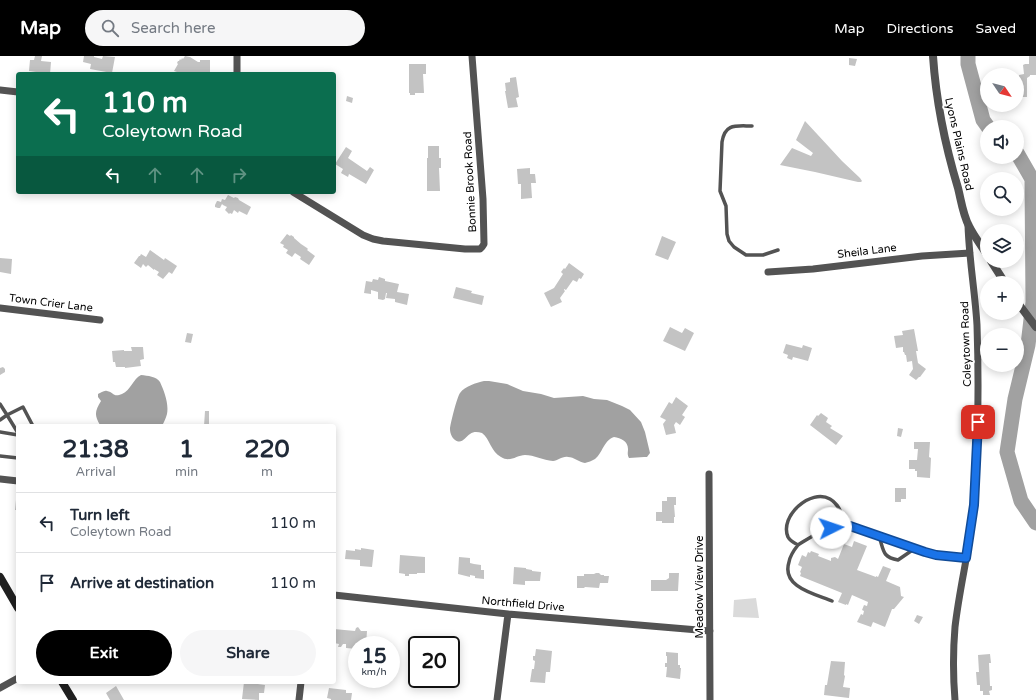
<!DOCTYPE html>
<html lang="en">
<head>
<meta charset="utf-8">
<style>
  :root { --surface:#fff; --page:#f6f6f7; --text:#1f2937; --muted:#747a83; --line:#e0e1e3; --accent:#000 }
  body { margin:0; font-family:"Varela Round",sans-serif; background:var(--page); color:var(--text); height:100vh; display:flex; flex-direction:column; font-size:15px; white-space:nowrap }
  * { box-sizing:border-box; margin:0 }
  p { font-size:13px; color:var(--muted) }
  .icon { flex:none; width:22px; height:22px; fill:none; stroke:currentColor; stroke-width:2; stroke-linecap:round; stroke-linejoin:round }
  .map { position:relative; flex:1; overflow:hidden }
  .sheet { position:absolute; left:16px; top:368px; width:320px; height:260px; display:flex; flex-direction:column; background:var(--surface); border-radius:4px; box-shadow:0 2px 10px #0003 }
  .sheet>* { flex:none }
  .hud { position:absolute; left:16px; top:16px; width:320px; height:122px; border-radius:4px; box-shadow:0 2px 10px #0003; background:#0b6e4f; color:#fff; overflow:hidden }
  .needle { width:26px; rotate:125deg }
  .fabs { position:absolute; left:980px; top:12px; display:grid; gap:8px }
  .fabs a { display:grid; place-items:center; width:44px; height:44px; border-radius:50%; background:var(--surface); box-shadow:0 2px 10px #0003; font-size:20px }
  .speed { position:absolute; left:348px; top:580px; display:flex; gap:8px; font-size:20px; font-weight:700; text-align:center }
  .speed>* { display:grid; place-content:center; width:52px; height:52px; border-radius:50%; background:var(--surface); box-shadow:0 2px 10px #0003; line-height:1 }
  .speed small { font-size:10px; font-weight:400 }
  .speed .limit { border:2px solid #111; border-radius:6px; background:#fff; color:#111 }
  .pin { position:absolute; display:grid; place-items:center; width:34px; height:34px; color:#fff; margin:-17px; border-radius:8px; box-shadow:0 2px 6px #0006 }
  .me { position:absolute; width:44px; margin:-22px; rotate:86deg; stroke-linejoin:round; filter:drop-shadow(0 0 3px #0008) }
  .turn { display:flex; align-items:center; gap:14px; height:84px; padding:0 20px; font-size:18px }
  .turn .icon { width:52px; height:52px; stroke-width:2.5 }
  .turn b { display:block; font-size:28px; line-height:34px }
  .lanes { display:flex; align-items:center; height:38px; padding:0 20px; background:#0003; justify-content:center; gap:20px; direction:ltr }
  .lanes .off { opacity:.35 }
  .eta { display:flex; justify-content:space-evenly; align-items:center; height:68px; text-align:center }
  .eta b { font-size:24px; font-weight:700; line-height:28px }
  .action { display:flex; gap:8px; margin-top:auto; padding:8px 20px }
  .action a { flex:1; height:46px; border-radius:24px; background:var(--accent); color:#fff; font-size:16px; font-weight:700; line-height:46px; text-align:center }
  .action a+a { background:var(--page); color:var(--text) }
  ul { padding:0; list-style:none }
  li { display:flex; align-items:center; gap:12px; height:60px; padding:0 20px; border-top:1px solid var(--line) }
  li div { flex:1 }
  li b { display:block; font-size:15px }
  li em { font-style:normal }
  header { display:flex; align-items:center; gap:24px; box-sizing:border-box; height:56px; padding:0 20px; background:var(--accent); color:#fff }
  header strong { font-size:19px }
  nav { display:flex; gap:22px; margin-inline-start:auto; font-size:14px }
  .search { width:280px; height:36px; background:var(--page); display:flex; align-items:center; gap:10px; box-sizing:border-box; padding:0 14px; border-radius:22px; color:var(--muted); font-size:15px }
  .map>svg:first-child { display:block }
  .green { fill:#dadada }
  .water { fill:#a1a1a1 }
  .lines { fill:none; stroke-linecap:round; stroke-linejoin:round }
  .river { stroke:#a1a1a1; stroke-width:15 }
  .building { fill:#c3c3c3 }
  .service { stroke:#535353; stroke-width:3.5 }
  .minor { stroke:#535353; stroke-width:7 }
  .tertiary { stroke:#535353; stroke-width:8 }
  .secondary { stroke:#202020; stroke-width:8 }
  .route-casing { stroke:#114b97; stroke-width:10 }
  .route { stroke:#1a73e8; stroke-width:7 }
  .labels { text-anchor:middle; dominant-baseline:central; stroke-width:4; stroke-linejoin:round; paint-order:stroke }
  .street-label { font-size:11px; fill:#000; stroke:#fff }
</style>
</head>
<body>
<header>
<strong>Map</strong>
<div class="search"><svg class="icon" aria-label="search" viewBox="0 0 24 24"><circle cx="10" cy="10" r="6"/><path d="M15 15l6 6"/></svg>Search here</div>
<nav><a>Map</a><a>Directions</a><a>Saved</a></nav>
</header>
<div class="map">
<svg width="1036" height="644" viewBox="0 0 1036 644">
  <rect width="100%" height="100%" fill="#fff"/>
  <path class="green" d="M756 542 759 562 733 561 734 544Z"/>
  <path class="water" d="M141 319C148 320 156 320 160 326 164 335 169 347 167 358 166 362 164 366 162 370L100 369C94 359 95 355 101 345L98 341V338C101 337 104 334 107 335 114 336 113 342 122 338 131 334 133 323 141 319Z
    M484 325H489L507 328 523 335 541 338 554 342 583 340 594 343 607 344 622 350 630 354 641 366 645 376 650 397 647 401H644L629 402C627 398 628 397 628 393 628 385 621 382 614 381 603 385 603 397 595 403 592 405 588 406 585 407 579 406 574 401 568 401 562 400 558 405 553 405 543 404 534 399 525 399 517 399 510 407 501 401 491 396 490 383 482 377 478 376 474 375 470 378 465 381 462 389 455 384 452 382 450 377 450 373 450 369 457 341 460 337 465 330 476 327 484 325Z"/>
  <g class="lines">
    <path class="river" d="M968 0V8L983 64 988 71
      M1017 97 1032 123 1033 246 1028 289 1015 343 1007 396 1021 445 1036 467"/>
  </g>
  <path class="building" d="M35 0H42L41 5 51 6 50 18 41 17V18H35L36 16 29 15 30 4H34Z
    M84 0H94V1L102 3 103 0 115 1 112 17 90 13 91 8 83 6Z
    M185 0 190 1 198 6H200V4H210V17L176 18 177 16 174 15 178 8 177 7 178 5H179L180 3 181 4 182 2 183 3Z
    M1029 0H1036V19H1030V20L1027 22V41H1017V25H1019V19L1024 18 1023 9 1025 8H1029Z
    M849 2 857 3 855 10 849 9Z
    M409 8H426V18H423L424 37H415V39H410V37H409Z
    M516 21 519 41 516 42 518 51 508 52 505 35H506L505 27 510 26V22Z
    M347 40 353 42 352 47 346 45Z
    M805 65 842 105 860 122 862 125 861 126H858L815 116 780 109 792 92 811 100 813 97 796 84Z
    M428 90H439V102H441V112H439L440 135H427V102H428Z
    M346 91 352 95 348 102 367 115 370 111 374 114 366 128 349 118 348 121 341 117 343 113 335 108Z
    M530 112V118H535L536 127H531L532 142 521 143V128H518L517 113Z
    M228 139 234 142 235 141 238 142 239 144 251 151 247 159 239 155 238 157 234 154 232 158 230 157 229 158 225 154 227 151 223 149 222 148 220 152H218L215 151V149L217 145H218L221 146 222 143 225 144Z
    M287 178 290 180 291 179 294 181V182L301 188 307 192 308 193 307 194 315 200 309 209 300 203 301 201 295 197 292 201 286 197 288 194 283 191 284 189 280 187Z
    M662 180 676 186 668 204 655 199Z
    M150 194 164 204 165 202 177 210 172 218 169 216 163 223 157 219 159 216 154 213V214L148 209 146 211 143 208 141 212 134 207 139 200H140L141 198 146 201Z
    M0 202 12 203 11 218 0 216Z
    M569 207 584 218 581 223 579 222 577 226 573 224 566 234 564 233V234L565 235 560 242 562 246 551 251 544 237 554 232 563 218 561 216 564 212 565 213Z
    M379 221 385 223V225L399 228 397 236 409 238 407 249 395 246V243L386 242 387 237H386L385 243 383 244 378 243V236L371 234V238L364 237 366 225 372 226 373 223 378 224Z
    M456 231 472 235 471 237 484 240 482 249 453 242Z
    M670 271 682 277 685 272 694 277 685 295 663 285Z
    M914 273 918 295H916L918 307 926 313 920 321H919L916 324 909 319 913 313 912 305 907 306 906 299H905L904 296H903V291L896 292 894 280 903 279 902 275Z
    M187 277 193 278 191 287 185 286Z
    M786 288 802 292 803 289 812 292 808 305 793 301 792 304 787 302 788 299 783 297Z
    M131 291H143L144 303 140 304 141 310 125 312V311H116L115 306H113L112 295 124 294V295H132Z
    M3 311 5 313V316L0 319V312Z
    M676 341 688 350 682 359 685 361 680 369 676 366 674 369 676 377 666 379 663 368 666 364 660 361 669 346 672 348Z
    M205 355H209V370H204Z
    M821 357 828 362 826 366 832 370 830 372 843 380 836 389 810 369 817 359 818 360Z
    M898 372 903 373 901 381 897 380Z
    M914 386H930L929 401 931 402 930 422 917 421V415H915V413H909V404H917L918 393H914Z
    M895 432H906V443H901V446H895Z
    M667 441H676V449H674L675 461H674V467H662V465H656V456H662V445H667Z
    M16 444H18V454H15Z
    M854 485 867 490 857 514 876 521V520L878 521 883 510 891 513 886 525 900 531 901 540 904 541 894 553H892L885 571 873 566 871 571 857 566 861 558 863 559 864 555 862 554 864 549 867 550 868 546 852 539 848 549 846 548V549L838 546 842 537 800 520 801 517 800 516 802 511 798 509 802 499 806 501 808 496 810 497 811 495 819 498 818 500 831 505V502L835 501 838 503 844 488 852 491Z
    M361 492 374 494 372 511 360 510V504L345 503 346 494 355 495V493L361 494Z
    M400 499 425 501V517H417V518H409V520H405V518L399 517Z
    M459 501 470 502V507L474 508 481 509V514H484V523L475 522V520L470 519V521L458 518Z
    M514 511 526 512V513L532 514V515L541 516 540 525H525V529L513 528Z
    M596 517H599L601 519H604V520H609L608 527H600L599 532 585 531 584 532H577V520H584V518H594Z
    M669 517H679L678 535H651V524H666L669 522Z
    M917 559 923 561 919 568 914 565Z
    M358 571 361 575H367L366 589H357V593L346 592V588H343L341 591H338L339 588 334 587V573L355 575 356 572Z
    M451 588 456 589 455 598H451Z
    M536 593 552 595 550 616H546L545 627 530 626 532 613H534L535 605 533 604V600H535Z
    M666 596 678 597V609H680V612H681L680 623 666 621 667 611H665V607H667V600H666Z
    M990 598 991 607H989L990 630H992V634L989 635 990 639H983V635H980V629H977L976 616H979L978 599Z
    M831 605 845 606 844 619 845 620 843 631 850 632 849 642 824 639 825 629H827Z
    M244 626 265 629 264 637H259V644L242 643Z
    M116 630 124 644H110L106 637Z
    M329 632 346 634V637H352L351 644H331V643L327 642Z"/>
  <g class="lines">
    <path class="service" d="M752 70C736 70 725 67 722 86L720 135 726 150 727 178 729 185 734 191 746 199H763L778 194
      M0 348 7 359 23 351 33 370
      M0 364 7 359 18 377
      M0 376 18 379
      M0 400 18 402
      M850 470C841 462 841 449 830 443 811 432 779 460 788 481 790 485 794 487 798 489 817 477 826 470 850 470L914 493 936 499 966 501
      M879 480C884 495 882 501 898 504L914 493
      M798 489C794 494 790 500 789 506 781 531 815 538 832 545"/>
    <path class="minor" d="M237 0V18
      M0 34 18 36
      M293 136 363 179 373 183 383 185 465 193H480L482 191 484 188 483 143 472 0
      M768 216 813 213 922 200 970 197
      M0 252 100 264
      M709 418 710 644
      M0 423 18 425
      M334 539 508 558 710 575
      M0 632 18 622
      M299 644 301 626
      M497 644 508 558
      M955 644C953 620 953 595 955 571 960 527 972 484 975 439 978 383 979 326 977 269 975 236 969 203 968 169"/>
    <path class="tertiary" d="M933 0C936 45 945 89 958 132 961 144 963 159 969 170 974 180 981 189 987 199
      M991 205 1005 227
      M1017 246 1036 271"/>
    <path class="secondary" d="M0 521 18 552
      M62 626 73 644"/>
  </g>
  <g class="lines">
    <defs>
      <path id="route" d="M831 472 839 470H850L925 496 936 499 966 502 974 449 978 366"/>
    </defs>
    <use href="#route" class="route-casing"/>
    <use href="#route" class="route"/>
  </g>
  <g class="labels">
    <g class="street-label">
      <text transform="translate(959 88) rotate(77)">Lyons Plains Road</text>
      <text transform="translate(470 126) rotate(-93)">Bonnie Brook Road</text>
      <text transform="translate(867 195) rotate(-7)">Sheila Lane</text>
      <text transform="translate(51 247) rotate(7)">Town Crier Lane</text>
      <text transform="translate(966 288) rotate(-92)">Coleytown Road</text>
      <text transform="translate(699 531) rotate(-90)">Meadow View Drive</text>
      <text transform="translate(523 548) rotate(5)">Northfield Drive</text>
    </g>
  </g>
</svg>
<div class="fabs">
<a><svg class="needle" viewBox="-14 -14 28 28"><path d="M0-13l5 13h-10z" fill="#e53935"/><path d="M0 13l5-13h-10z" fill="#747a83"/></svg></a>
<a><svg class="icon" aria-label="sound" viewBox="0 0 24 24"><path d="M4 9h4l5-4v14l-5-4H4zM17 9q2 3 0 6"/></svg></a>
<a><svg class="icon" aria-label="search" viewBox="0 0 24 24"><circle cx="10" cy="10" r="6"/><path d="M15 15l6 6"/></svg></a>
<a><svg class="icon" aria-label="layers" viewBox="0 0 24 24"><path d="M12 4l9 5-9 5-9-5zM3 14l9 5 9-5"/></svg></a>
<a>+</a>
<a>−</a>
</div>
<div class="speed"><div>15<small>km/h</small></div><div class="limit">20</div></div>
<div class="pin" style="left:978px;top:366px;background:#d93025"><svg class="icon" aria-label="arrive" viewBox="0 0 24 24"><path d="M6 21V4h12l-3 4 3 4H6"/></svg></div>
<svg class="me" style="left:831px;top:472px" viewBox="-20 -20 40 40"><circle r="19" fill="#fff"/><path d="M0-13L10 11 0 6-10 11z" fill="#1a73e8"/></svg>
<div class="hud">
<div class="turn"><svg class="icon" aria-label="left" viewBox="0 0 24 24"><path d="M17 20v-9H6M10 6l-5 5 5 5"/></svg><div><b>110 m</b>Coleytown Road</div></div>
<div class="lanes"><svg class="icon" aria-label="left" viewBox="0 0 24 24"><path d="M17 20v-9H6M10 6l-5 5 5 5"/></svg><svg class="icon off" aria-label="ahead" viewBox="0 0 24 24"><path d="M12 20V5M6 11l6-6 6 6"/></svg><svg class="icon off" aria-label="ahead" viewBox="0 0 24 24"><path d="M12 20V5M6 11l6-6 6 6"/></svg><svg class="icon off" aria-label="right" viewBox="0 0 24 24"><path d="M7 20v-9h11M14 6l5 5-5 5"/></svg></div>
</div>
<section class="sheet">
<div class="eta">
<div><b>21:38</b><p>Arrival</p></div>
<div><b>1</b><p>min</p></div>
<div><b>220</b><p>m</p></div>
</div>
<ul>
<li><svg class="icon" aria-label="left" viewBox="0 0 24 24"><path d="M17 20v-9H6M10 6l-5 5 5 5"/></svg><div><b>Turn left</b><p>Coleytown Road</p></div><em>110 m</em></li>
<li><svg class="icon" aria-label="arrive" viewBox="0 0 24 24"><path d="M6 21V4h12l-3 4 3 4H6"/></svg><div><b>Arrive at destination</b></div><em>110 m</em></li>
</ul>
<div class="action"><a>Exit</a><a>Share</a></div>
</section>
</div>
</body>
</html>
